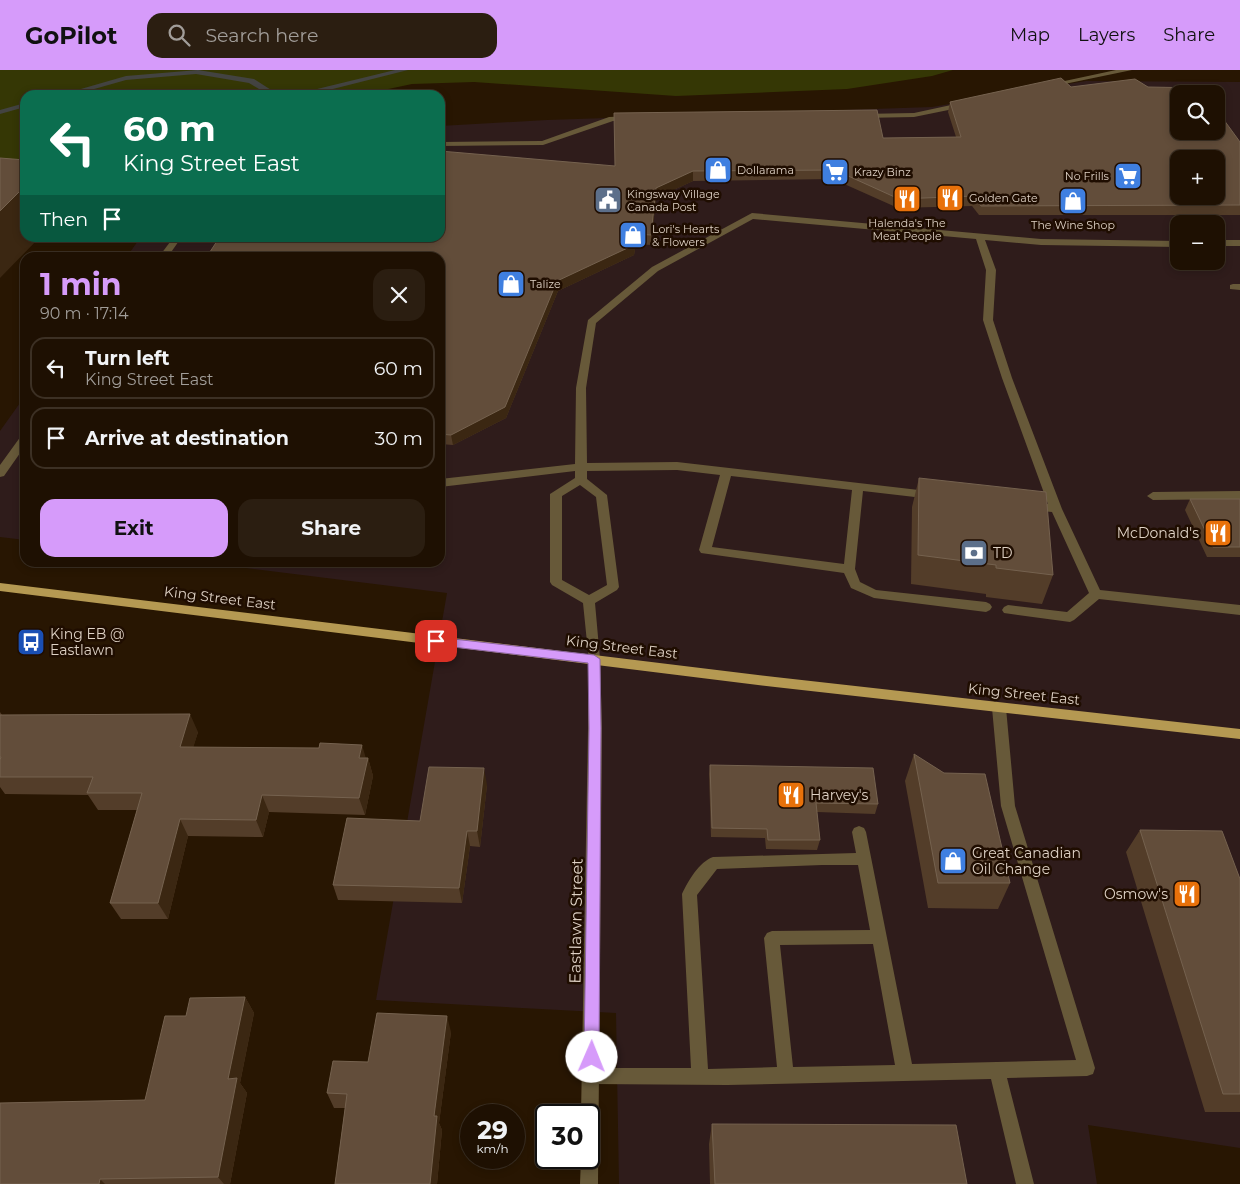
<!DOCTYPE html>
<html lang="en">
<head>
<meta charset="utf-8">
<style>
  :root { --surface:#1e1002; --page:#2b1e11; --text:#f1f3f6; --muted:#a19d99; --line:#3c3024; --accent:#d69bfa }
  body { margin:0; font-family:Montserrat,sans-serif; background:var(--page); color:var(--text); height:100vh; display:flex; flex-direction:column; font-size:19px; white-space:nowrap }
  * { box-sizing:border-box; margin:0 }
  p { font-size:16px; color:var(--muted) }
  .icon { flex:none; width:28px; height:28px; fill:none; stroke:currentColor; stroke-width:2; stroke-linecap:round; stroke-linejoin:round }
  .map { position:relative; flex:1; overflow:hidden }
  .details { position:absolute; left:20px; top:182px; width:425px; height:315px; display:flex; flex-direction:column; background:var(--surface); border-radius:15px; box-shadow:0 2px 8px #0003,0 0 0 1px var(--line) }
  .details>* { flex:none }
  .hud { position:absolute; left:20px; top:20px; width:425px; height:152px; border-radius:15px; box-shadow:0 2px 8px #0003,0 0 0 1px var(--line); background:#0b6e4f; color:#fff; overflow:hidden }
  .fabs { position:absolute; left:1170px; top:15px; display:grid; gap:10px }
  .fabs a { display:grid; place-items:center; width:55px; height:55px; border-radius:10px; background:var(--surface); box-shadow:0 2px 8px #0003,0 0 0 1px var(--line); font-size:25px }
  .speed { position:absolute; left:460px; top:1034px; display:flex; gap:10px; font-size:25px; font-weight:700; text-align:center }
  .speed>* { display:grid; place-content:center; width:65px; height:65px; border-radius:50%; background:var(--surface); box-shadow:0 2px 8px #0003,0 0 0 1px var(--line); line-height:1 }
  .speed small { font-size:12px; font-weight:400 }
  .speed .limit { border:2px solid #111; border-radius:8px; background:#fff; color:#111 }
  .pin { position:absolute; display:grid; place-items:center; width:42px; height:42px; color:#fff; margin:-21px; border-radius:10px; box-shadow:0 2px 8px #0006 }
  .me { position:absolute; width:55px; margin:-28px; rotate:1deg; stroke-linejoin:round; filter:drop-shadow(0 0 4px #0008) }
  .turn { display:flex; align-items:center; gap:18px; height:105px; padding:0 20px; font-size:22px }
  .turn .icon { width:65px; height:65px; stroke-width:2.5 }
  .turn b { display:block; font-size:35px; line-height:42px }
  .then { display:flex; align-items:center; height:48px; padding:0 20px; background:#0003; gap:10px; font-size:19px }
  .round { display:grid; place-items:center; flex:none; width:52px; height:52px; border-radius:15px; background:var(--page) }
  .summary { display:flex; align-items:center; justify-content:space-between; height:85px; padding:0 20px }
  h1 { font-size:30px; font-weight:700; line-height:38px; color:var(--accent) }
  .primary-button { display:flex; gap:10px; margin-top:auto; padding:10px 20px }
  .primary-button a { flex:1; height:58px; border-radius:15px; background:var(--accent); color:#111; font-size:20px; font-weight:700; line-height:58px; text-align:center }
  .primary-button a+a { background:var(--page); color:var(--text) }
  ul { padding:0; list-style:none }
  li { display:flex; align-items:center; gap:15px; height:62px; margin:0 10px 8px; padding:0 10px; border:2px solid var(--line); border-radius:15px }
  li div { flex:1 }
  li b { display:block; font-size:19px }
  li em { font-style:normal }
  header { display:flex; align-items:center; gap:30px; box-sizing:border-box; height:70px; padding:0 25px; background:var(--accent); color:#111 }
  header strong { font-size:24px }
  nav { display:flex; gap:28px; margin-inline-start:auto; font-size:18px }
  .search { width:350px; height:45px; background:var(--page); display:flex; align-items:center; gap:12px; box-sizing:border-box; padding:0 18px; border-radius:15px; color:var(--muted); font-size:19px }
  .map>svg:first-child { display:block }
  .commercial { fill:#2f1c1b; fill-rule:evenodd }
  .green { fill:#353705 }
  .lines { fill:none; stroke-linecap:round; stroke-linejoin:round }
  .stream { fill:#434341; fill-rule:evenodd }
  .service { fill:#675939; fill-rule:evenodd }
  .minor { fill:#675939; fill-rule:evenodd }
  .primary { fill:#b59952; fill-rule:evenodd }
  .wall { fill:#533d29 }
  .shaded-wall { fill:#3b2712 }
  .building { fill:#624d3a; stroke:#75624f; fill-rule:evenodd }
  .route { fill:#d69bfa; stroke:#8b65a2 }
  .labels { text-anchor:middle; dominant-baseline:central; stroke-width:5; stroke-linejoin:round; paint-order:stroke }
  .far-poi-label { font-size:11px; fill:#dfd2c5; stroke:#1f0d00; text-anchor:start }
  .poi-label { font-size:14px; fill:#dfd2c5; stroke:#1f0d00; text-anchor:start }
  .street-label { font-size:14px; fill:#dfd2c5; stroke:#1f0d00 }
  .near-street-label { font-size:16px; fill:#dfd2c5; stroke:#1f0d00 }
</style>
</head>
<body>
<header>
<strong>GoPilot</strong>
<div class="search"><svg class="icon" aria-label="search" viewBox="0 0 24 24"><circle cx="10" cy="10" r="6"/><path d="M15 15l6 6"/></svg>Search here</div>
<nav><a>Map</a><a>Layers</a><a>Share</a></nav>
</header>
<div class="map">
<svg width="1240" height="1114" viewBox="0 0 1240 1114">
  <rect width="100%" height="100%" fill="#281602"/>
  <path class="commercial" d="M1086 11 1240 12V1078L1088 1055 1097 1114H619L616 943 376 930 447 523 205 493 440 492V188H126L140 168H440V56L547 50 932 37ZM1179 24H1216V61H1179ZM1179 89H1216V126H1179ZM1179 154H1216V191H1179Z
    M25 326V470L0 467V361Z"/>
  <path class="green" d="M0 0H953L932 6 847 19 676 26 474 12 412 14 360 25H25V95L0 96Z"/>
  <g class="lines">
    <path class="stream" d="M198 0 254 9 279 25H269L249 13 196 4 126 10 73 25H60L126 6Z
      M395 0H408L313 24 280 25 284 23 313 20Z
      M25 33V37L0 44V40Z"/>
    <path class="service" d="M1116 0H1132L1050 17 1046 15Z
      M965 32 969 34 968 36 914 47 861 48 857 46 861 44 914 43Z
      M631 46H634V50L613 51 543 75 440 76V72L542 71 609 47Z
      M752 143 1041 169 1179 171V177L1041 175 985 170 996 200 993 250 1012 308 1062 439 1100 520 1240 535V545L1099 529 1074 550 1070 552 1004 543 1002 540 1004 537 1008 535 1067 542 1089 523 1052 442 1032 440 1026 436 1032 432 1048 434 1002 308 983 250 986 200 976 169 753 149 658 201 596 253 586 318 587 393 677 392 936 422 938 425 932 429 863 421 855 499 860 512 876 520 986 532 990 534 992 537 990 540 986 542 874 528 851 518 844 503 701 483 699 480 720 405 677 400 587 401V409L607 425 619 517 617 520 595 533 600 589 599 592H589L583 533 552 515 550 512V424L575 408V401L440 417V409L575 394 576 318 588 250 652 197ZM731 406 852 420 844 494 712 477ZM580 415 596 427 607 515 589 525 562 510V426Z
      M173 168H181L167 188H158Z
      M1216 170H1240V176H1216Z
      M1233 214H1240V220L1230 219V215Z
      M25 364V376L4 406 0 407V395L21 366Z
      M1240 421V429L1153 430 1147 426 1153 422Z
      M999 633 1004 634 1006 638 1015 736 1095 998 1093 1004 1087 1006 1007 1008 1034 1114H1016L991 1009 727 1015 592 1014 586 1012 584 1006 586 1000 592 998H691L682 824C688 811 699 792 713 787L856 783 852 762 854 758 859 756 864 758 866 762 912 994 1076 990 1001 736 992 638 994 634ZM822 795H858L870 860 772 861 767 863 764 868 777 997 708 999 697 825 717 799ZM873 874 895 995 793 997 780 875Z"/>
    <path class="minor" d="M594 584 599 586 600 589 602 658 598 1114H580L581 1088H589V1045H581L588 658V589L589 586Z"/>
    <path class="primary" d="M0 513 775 607 1240 659V669L775 617 0 521Z"/>
  </g>
  <path class="wall" d="M1071 17 1240 72V145H979L972 136 898 138 833 109 693 111 656 128 651 175 636 174 634 185 558 221 506 348 453 375 440 374V188L615 96 883 68 956 67 948 42 950 32Z
    M919 408 1053 505 1042 534 986 527V524L911 514 912 437Z
    M1190 429H1240V487H1207L1185 440Z
    M0 642 2 645 198 662 193 677 368 688 373 706 365 745 269 742 263 767 188 766 168 849H121L110 833 137 740H98L88 725 5 724 0 717Z
    M914 684 1010 813 998 839 928 838 905 711Z
    M710 695 878 734 875 744 817 742 820 770 817 780 766 779 765 768 711 767 709 704Z
    M487 715 480 777 470 776 462 833 338 830 333 815 420 751Z
    M1140 760 1240 809V1042H1205L1126 782Z
    M245 927 254 943 240 1013 247 1023 230 1114H0L145 1030 186 946Z
    M451 962 439 1053 442 1060 437 1114H335L345 1038H334L327 1023Z
    M712 1054 967 1114H710L709 1074Z"/>
  <path class="shaded-wall" d="M693 101V111L656 128 651 175V165L656 118Z
    M25 116V168H39L0 208V141Z
    M636 164V174L634 185 558 221 506 348 453 375 451 365 557 211Z
    M190 644 198 662 188 695 180 677Z
    M362 675 367 692 368 688 373 706 365 745 359 728V688Z
    M484 698 487 715 480 777 477 761Z
    M262 725 269 742 263 767 256 750Z
    M180 749 188 766 168 849 158 833Z
    M467 761 470 776 462 833 459 818Z
    M245 927 254 943 240 1013 247 1023 230 1114H224L218 1107 228 1009Z
    M447 946 451 962 439 1053 442 1060 437 1114H430L434 1046Z
    M100 1109 105 1114H99Z"/>
  <path class="building" d="M1061 8 1071 17 1135 9 1148 17 1201 18 1205 24H1179V61H1216V39L1240 72V135L981 136 974 126 899 129 835 100 693 101 656 118 651 165 636 164 634 175 557 211 505 337 451 365 440 364V188H206L219 168H440V81L615 96 614 43 877 40 883 68 961 67 950 32ZM1179 89H1216V126H1179Z
    M0 88 25 90V116L0 141Z
    M919 408 1046 422 1053 505 996 498V495L918 485Z
    M1190 429H1240V477H1213Z
    M190 644 180 677 319 678 320 673 362 675 359 688H368L359 728 262 725 256 750 180 749 158 833H110L142 723H87L93 707H0V690L1 687H0V645Z
    M914 684 944 703 985 704 1010 813H938Z
    M710 695 873 698 878 734 816 733 820 770H768L767 759 712 758Z
    M429 697 484 698 477 761H467L459 818 333 815 347 748 420 751Z
    M1140 760 1222 761 1240 809V1024H1223Z
    M245 927 228 1009 237 1008 218 1107 100 1109 99 1114H0V1033L145 1030 165 946H186L190 928Z
    M377 943 447 946 434 1046H437L430 1114H335L347 1024 327 1023 333 991 368 992Z
    M712 1054 956 1055 967 1114H715Z"/>
  <path class="route" d="M436 567 594 585 600 589 601 658 599 987 597 992 592 994 587 992 584 987 589 658 588 593 436 575 430 571Z"/>
  <defs>
    <symbol id="shop-square" viewBox="-11 -11 22 22"><rect x="-9" y="-9" width="18" height="18" rx="4" fill="#3f7fe0" stroke="#1f0d00"/><path d="M-5-2.5h2.3a2.7 3.5 0 0 1 5.4 0H5L5.5 6h-11ZM-1.5-2.5h3a1.5 2.3 0 0 0-3 0Z" fill="#fff"/></symbol>
    <symbol id="supermarket-square" viewBox="-11 -11 22 22"><rect x="-9" y="-9" width="18" height="18" rx="4" fill="#3f7fe0" stroke="#1f0d00"/><path d="M-6-5.5h2.5l.6 2H6L4.5 2H-2.5L-4.4-4H-6ZM-1.5 3.2a1.3 1.3 0 1 0 .1 0ZM3 3.2a1.3 1.3 0 1 0 .1 0Z" fill="#fff"/></symbol>
    <symbol id="restaurant-square" viewBox="-11 -11 22 22"><rect x="-9" y="-9" width="18" height="18" rx="4" fill="#e8710a" stroke="#1f0d00"/><path d="M-5-6h1v4h1v-4h1v4h1v-4h1v5L-1.5 .5V6h-2V.5L-5-1ZM5-6V6H3V1.5H1.5Q1.5-4 5-6Z" fill="#fff"/></symbol>
    <symbol id="civic-square" viewBox="-11 -11 22 22"><rect x="-9" y="-9" width="18" height="18" rx="4" fill="#5c6f8a" stroke="#1f0d00"/><path d="M-.6-6.5H3V-4.5H.6V-3L4-1V1h2V6H-6V1h2V-1L-.6-3ZM-1.2 2.5V6h2.4V2.5Z" fill="#fff"/></symbol>
    <symbol id="bank-square" viewBox="-11 -11 22 22"><rect x="-9" y="-9" width="18" height="18" rx="4" fill="#5c6f8a" stroke="#1f0d00"/><path d="M-6-4H6V4H-6ZM0-2.3a2.3 2.3 0 1 0 0 4.6a2.3 2.3 0 1 0 0-4.6Z" fill="#fff"/></symbol>
    <symbol id="bus-square" viewBox="-11 -11 22 22"><rect x="-9" y="-9" width="18" height="18" rx="4" fill="#1a4fb4" stroke="#1f0d00"/><path d="M-5-6H5V4H4V6H2V4H-2V6H-4V4H-5ZM-3.5-4V0h7V-4ZM-3.5 1.2v1.5H-2V1.2ZM2 1.2v1.5H3.5V1.2Z" fill="#fff"/></symbol>
  </defs>
  <g fill-rule="evenodd">
    <use href="#shop-square" x="702" y="84" width="32" height="32"/>
    <use href="#supermarket-square" x="819" y="86" width="32" height="32"/>
    <use href="#supermarket-square" x="1112" y="90" width="32" height="32"/>
    <use href="#restaurant-square" x="934" y="112" width="32" height="32"/>
    <use href="#restaurant-square" x="891" y="113" width="32" height="32"/>
    <use href="#civic-square" x="592" y="114" width="32" height="32"/>
    <use href="#shop-square" x="1057" y="115" width="32" height="32"/>
    <use href="#shop-square" x="617" y="149" width="32" height="32"/>
    <use href="#shop-square" x="495" y="198" width="32" height="32"/>
    <use href="#restaurant-square" x="1202" y="447" width="32" height="32"/>
    <use href="#bank-square" x="958" y="467" width="32" height="32"/>
    <use href="#bus-square" x="15" y="556" width="32" height="32"/>
    <use href="#restaurant-square" x="775" y="709" width="32" height="32"/>
    <use href="#shop-square" x="937" y="775" width="32" height="32"/>
    <use href="#restaurant-square" x="1171" y="808" width="32" height="32"/>
  </g>
  <g class="labels">
    <g class="far-poi-label">
      <text x="737" y="100">Dollarama</text>
      <text x="854" y="102">Krazy Binz</text>
      <text x="1109" y="106" text-anchor="end">No Frills</text>
      <text x="627" y="124">Kingsway Village<tspan x="627" dy="13">Canada Post</tspan></text>
      <text x="969" y="128">Golden Gate</text>
      <text x="907" y="153" text-anchor="middle">Halenda's The<tspan x="907" dy="13">Meat People</tspan></text>
      <text x="1073" y="155" text-anchor="middle">The Wine Shop</text>
      <text x="652" y="159">Lori's Hearts<tspan x="652" dy="13">&amp; Flowers</tspan></text>
      <text x="530" y="214">Talize</text>
    </g>
    <g class="poi-label">
      <text x="1199" y="463" text-anchor="end">McDonald's</text>
      <text x="993" y="483">TD</text>
      <text x="50" y="564">King EB @<tspan x="50" dy="16">Eastlawn</tspan></text>
      <text x="810" y="725">Harvey's</text>
      <text x="972" y="783">Great Canadian<tspan x="972" dy="16">Oil Change</tspan></text>
      <text x="1168" y="824" text-anchor="end">Osmow's</text>
    </g>
    <g class="street-label">
      <text transform="translate(220 528) rotate(7)">King Street East</text>
      <text transform="translate(622 577) rotate(7)">King Street East</text>
      <text transform="translate(1024 624) rotate(6)">King Street East</text>
    </g>
    <g class="near-street-label">
      <text transform="translate(576 851) rotate(-89)">Eastlawn Street</text>
    </g>
  </g>
</svg>
<div class="fabs">
<a><svg class="icon" aria-label="search" viewBox="0 0 24 24"><circle cx="10" cy="10" r="6"/><path d="M15 15l6 6"/></svg></a>
<a>+</a>
<a>−</a>
</div>
<div class="speed"><div>29<small>km/h</small></div><div class="limit">30</div></div>
<div class="pin" style="left:436px;top:571px;background:#d93025"><svg class="icon" aria-label="arrive" viewBox="0 0 24 24"><path d="M6 21V4h12l-3 4 3 4H6"/></svg></div>
<svg class="me" style="left:592px;top:987px" viewBox="-20 -20 40 40"><circle r="19" fill="#fff"/><path d="M0-13L10 11 0 6-10 11z" fill="#d69bfa"/></svg>
<div class="hud">
<div class="turn"><svg class="icon" aria-label="left" viewBox="0 0 24 24"><path d="M17 20v-9H6M10 6l-5 5 5 5"/></svg><div><b>60 m</b>King Street East</div></div>
<div class="then">Then<svg class="icon" aria-label="arrive" viewBox="0 0 24 24"><path d="M6 21V4h12l-3 4 3 4H6"/></svg></div>
</div>
<section class="details">
<div class="summary"><div><h1>1 min</h1><p>90 m · 17:14</p></div><a class="round"><svg class="icon" aria-label="close" viewBox="0 0 24 24"><path d="M6 6l12 12M18 6L6 18"/></svg></a></div>
<ul>
<li><svg class="icon" aria-label="left" viewBox="0 0 24 24"><path d="M17 20v-9H6M10 6l-5 5 5 5"/></svg><div><b>Turn left</b><p>King Street East</p></div><em>60 m</em></li>
<li><svg class="icon" aria-label="arrive" viewBox="0 0 24 24"><path d="M6 21V4h12l-3 4 3 4H6"/></svg><div><b>Arrive at destination</b></div><em>30 m</em></li>
</ul>
<div class="primary-button"><a>Exit</a><a>Share</a></div>
</section>
</div>
</body>
</html>
